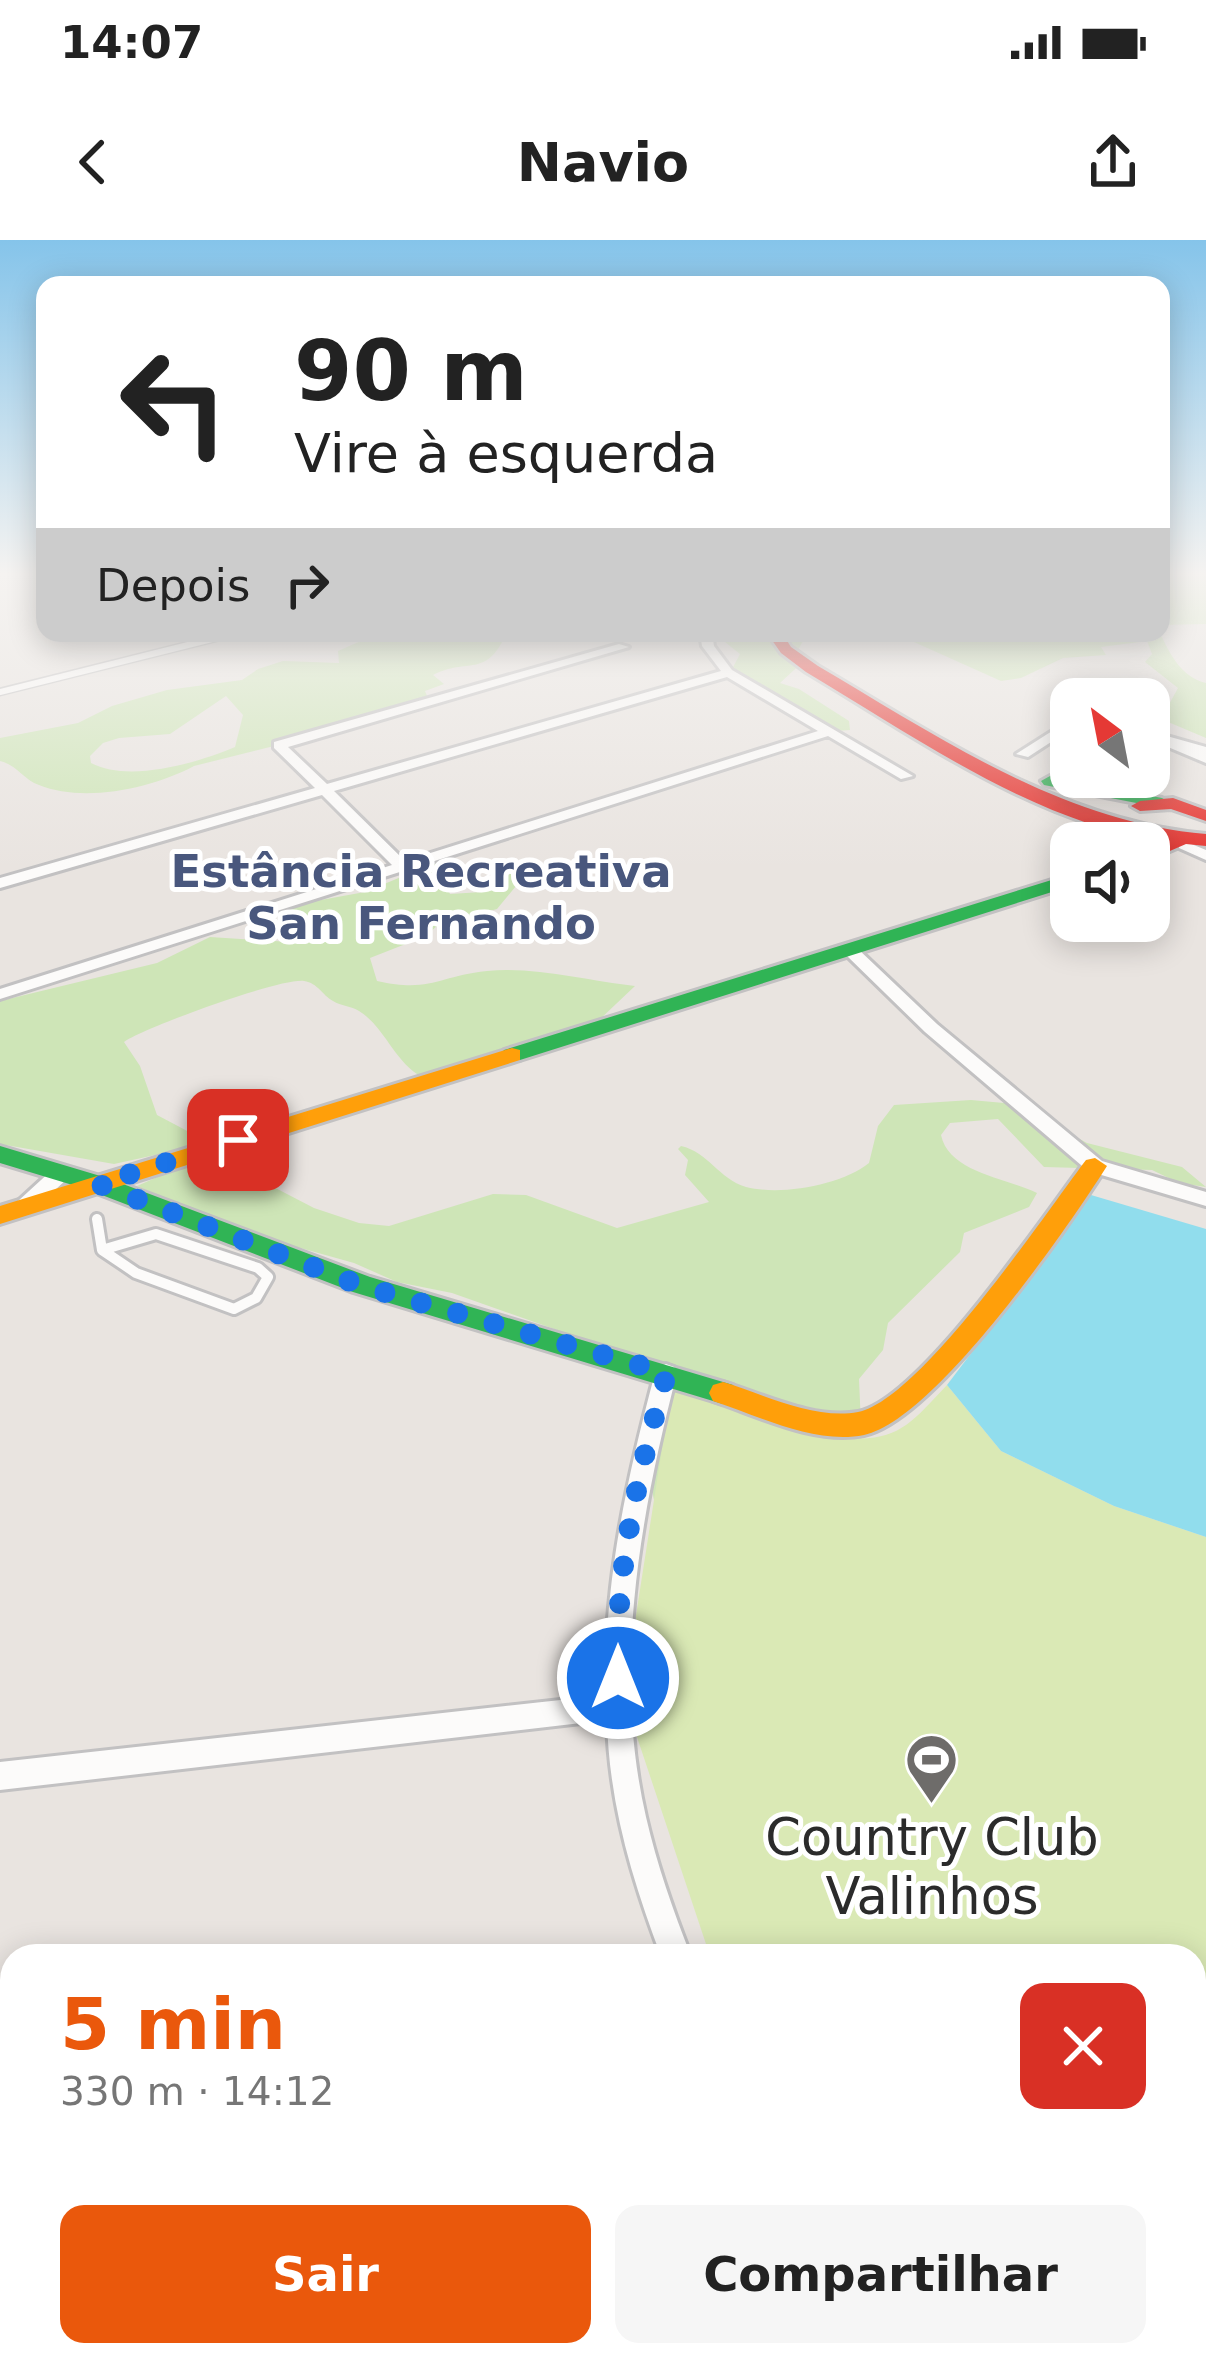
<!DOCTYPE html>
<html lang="pt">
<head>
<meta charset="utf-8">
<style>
  :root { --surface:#fff; --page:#f6f6f6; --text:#222; --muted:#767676; --accent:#ea580c }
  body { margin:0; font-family:"DejaVu Sans",sans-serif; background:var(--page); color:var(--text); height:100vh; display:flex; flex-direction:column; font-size:45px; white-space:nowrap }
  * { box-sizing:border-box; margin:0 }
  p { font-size:39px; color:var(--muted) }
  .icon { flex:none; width:66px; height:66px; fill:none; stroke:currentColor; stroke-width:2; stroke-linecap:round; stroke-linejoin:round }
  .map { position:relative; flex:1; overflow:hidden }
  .drawer { position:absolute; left:0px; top:1704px; width:1206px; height:423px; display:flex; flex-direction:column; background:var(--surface); border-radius:36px 36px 0 0; box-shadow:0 6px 30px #0003 }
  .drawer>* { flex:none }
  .hud { position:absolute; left:36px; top:36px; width:1134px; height:366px; border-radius:24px; box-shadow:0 6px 30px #0003; background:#fff; color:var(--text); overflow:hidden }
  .needle { width:78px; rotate:328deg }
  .tools { position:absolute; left:1050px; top:438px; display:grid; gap:24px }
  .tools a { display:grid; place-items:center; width:120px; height:120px; border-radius:24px; background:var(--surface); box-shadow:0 6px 30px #0003; font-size:60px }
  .pin { position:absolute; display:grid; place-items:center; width:102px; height:102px; color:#fff; margin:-51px; border-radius:24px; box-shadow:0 6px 18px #0006 }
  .me { position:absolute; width:132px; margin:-66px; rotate:0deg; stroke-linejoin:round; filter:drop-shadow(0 0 9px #0008) }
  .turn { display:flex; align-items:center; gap:42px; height:252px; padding:0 60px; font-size:54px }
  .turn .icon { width:156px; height:156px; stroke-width:2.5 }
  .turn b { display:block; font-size:84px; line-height:102px }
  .then { display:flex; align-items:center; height:114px; padding:0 60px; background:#0003; gap:24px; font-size:45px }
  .round { display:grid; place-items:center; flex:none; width:126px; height:126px; border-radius:24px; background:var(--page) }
  .headline { display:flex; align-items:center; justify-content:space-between; height:204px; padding:0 60px }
  h1 { font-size:72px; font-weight:600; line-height:90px; color:var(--accent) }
  .primary-button { display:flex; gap:24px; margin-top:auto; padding:24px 60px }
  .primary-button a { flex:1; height:138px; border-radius:24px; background:var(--accent); color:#fff; font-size:48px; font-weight:600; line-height:138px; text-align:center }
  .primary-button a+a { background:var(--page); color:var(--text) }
  .status { display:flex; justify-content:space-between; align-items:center; height:84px; padding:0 60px; background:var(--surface); direction:ltr }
  .status svg { height:33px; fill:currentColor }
  header { display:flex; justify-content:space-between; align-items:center; height:156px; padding:0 60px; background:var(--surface); font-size:54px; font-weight:600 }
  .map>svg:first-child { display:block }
  .green { fill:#cee5b7; fill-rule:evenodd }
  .pitch { fill:#dae9b5 }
  .water { fill:#91dded }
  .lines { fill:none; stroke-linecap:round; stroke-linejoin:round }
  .lane-far1-casing { stroke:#c2c1c2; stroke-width:9 }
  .lane-casing { stroke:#c2c1c2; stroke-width:16 }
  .street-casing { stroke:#c2c1c2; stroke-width:6 }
  .fast-casing { stroke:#c2c1c2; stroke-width:6 }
  .slow-casing { stroke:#c2c1c2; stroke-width:6 }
  .jam-casing { stroke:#c2c1c2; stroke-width:6 }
  .lane-far1 { stroke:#fcfbfa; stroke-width:6 }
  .lane { stroke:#fcfbfa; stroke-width:10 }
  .street { fill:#fcfbfa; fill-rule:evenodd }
  .fast { fill:#30b455; fill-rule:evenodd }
  .slow { fill:#ff9f0a; fill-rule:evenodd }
  .jam { fill:#e5322d; fill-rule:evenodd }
  .route { stroke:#1a73e8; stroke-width:21; stroke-dasharray:0 37.8 }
  .labels { text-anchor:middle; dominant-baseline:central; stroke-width:10; stroke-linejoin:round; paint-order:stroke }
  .far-district-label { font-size:45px; font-weight:bold; fill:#49577d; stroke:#fff }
  .near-poi-label { font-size:51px; fill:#2b2b2b; stroke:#fff }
</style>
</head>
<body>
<div class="status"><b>14:07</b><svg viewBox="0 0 49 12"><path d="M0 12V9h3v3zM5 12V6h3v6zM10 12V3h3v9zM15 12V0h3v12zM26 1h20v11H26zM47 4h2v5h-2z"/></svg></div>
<header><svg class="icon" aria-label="back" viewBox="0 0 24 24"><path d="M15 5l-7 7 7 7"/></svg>Navio<svg class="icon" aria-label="share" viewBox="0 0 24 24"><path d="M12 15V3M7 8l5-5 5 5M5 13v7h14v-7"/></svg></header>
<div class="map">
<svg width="1206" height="2125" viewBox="0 0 1206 2125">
  <rect width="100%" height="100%" fill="#e9e4e0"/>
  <path class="green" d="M1161 332H1206V384L1161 385Z
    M379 393 506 394C486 439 468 417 433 435L444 444 425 451 427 456 370 482 194 526C151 549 83 563 39 545 24 540 17 525 0 521V498L78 483 112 466 167 450 242 440 258 429 283 421 339 423 338 411ZM226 456 243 475 235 507C197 523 129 543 91 523L90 516 103 503 119 498 170 494Z
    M761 393 803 401 798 410 807 418 780 443 799 449 849 481 850 490 836 491 731 431 740 414 715 394Z
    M906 393H1160C1170 414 1181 437 1206 443V498L1161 479 1178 448 1145 422 1152 414 1147 401 1101 407 1106 415 1063 418 1021 438 1001 441 905 398Z
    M437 622 450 654 482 652 516 630 521 640 497 669 439 684 426 696 370 718 377 741C431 753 438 736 487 731 533 726 589 741 635 746L597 782 422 837C394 822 385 787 359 771 351 766 341 766 333 761 322 755 318 743 304 741 279 738 143 788 124 802L140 826 157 875 210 903 114 924 0 904V761L157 723 210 697 290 702 294 697 280 679 293 665 365 652Z
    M971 860 1015 864 1087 903 1182 927 1206 947 1179 943 1152 930 1044 927 998 879 950 883 941 895C949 933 1007 938 1037 953L1029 967 964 993 960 1012 888 1083 883 1110 859 1139 862 1208 663 1279C638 1245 662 1194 673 1156L649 1127 560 1091 452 1053 397 1042 354 1023 240 991 137 946 214 912 242 920 260 940 314 968 359 983 389 986 493 954 526 955 617 988 709 962 685 935 688 920 678 909 681 906C708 912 719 939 746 947 781 956 842 945 869 923L878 886 894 865Z"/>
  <path class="pitch" d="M947 1145 1001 1211 1114 1266 1206 1297V2125H934L926 2115H1194V1716H710L630 1476 629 1420 671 1151 840 1197C897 1204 910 1184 947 1145Z"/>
  <path class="water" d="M1091 955 1206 989V1297L1114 1266 1001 1211 947 1145Z"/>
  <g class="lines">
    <defs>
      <path id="lane-far1" d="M0 452 236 393"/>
      <path id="lane" d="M97 979 102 1010
        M156 994 258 1028 268 1037 256 1058 234 1069 136 1033 102 1010Z"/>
      <path id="street" d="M700 393H712L714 406 732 430 913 536 901 539 828 496 0 759V749L392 625 322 555 0 648V638L315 548 274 508V502L619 404 629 407 288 507 327 544 721 431 702 406ZM727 437 818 491 405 621 334 551Z
        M1071 479V489L1028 517 1016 514Z
        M1149 491 1206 507V523L1149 499Z
        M1115 537H1136L1162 547 1155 551Z
        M1184 601 1206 610V620L1179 608V602Z
        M851 706 857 708 937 784 1102 921 1206 952V966L1088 931 925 792 845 714 843 711Z
        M60 927 67 929 70 934 67 939 31 972H17L14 967 17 962 53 929Z
        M666 1124 674 1127 677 1133C640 1276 612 1430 646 1577 657 1625 673 1670 691 1716H661C632 1640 609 1563 607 1480L0 1550V1522L606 1455C603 1345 627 1238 655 1133L658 1127Z
        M885 2115H925L929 2125H889Z"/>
      <path id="fast" d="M1050 536 1162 558 1171 563 1162 568 1044 545 1041 541Z
        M1071 634V646L520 820H504L501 815 504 810Z
        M0 906 107 938 370 1037 723 1142 733 1145 737 1153 733 1161 723 1164 353 1052 89 950 0 923Z"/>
      <path id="slow" d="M512 808 520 810V820L0 984V966Z
        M1095 918 1107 926C1067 989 934 1181 864 1195 815 1205 759 1176 713 1161L709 1153 713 1145 723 1142C763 1154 814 1180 858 1172 920 1160 1045 974 1086 920Z"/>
      <path id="jam" d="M767 393H782L791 407 818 426C939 497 1062 582 1206 594V606L1186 604 1149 620V608L1165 602C1035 583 917 498 806 432L781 413Z
        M1173 558 1206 570V581L1171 569 1140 571 1131 566 1140 561Z"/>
    </defs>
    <use href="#lane-far1" class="lane-far1-casing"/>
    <use href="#lane" class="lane-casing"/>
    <use href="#street" class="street-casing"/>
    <use href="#fast" class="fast-casing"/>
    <use href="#slow" class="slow-casing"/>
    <use href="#jam" class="jam-casing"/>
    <use href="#lane-far1" class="lane-far1"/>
    <use href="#lane" class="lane"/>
    <use href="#street" class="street"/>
    <use href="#fast" class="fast"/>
    <use href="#slow" class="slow"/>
    <use href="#jam" class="jam"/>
  </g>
  <linearGradient id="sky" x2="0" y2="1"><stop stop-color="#85c4ea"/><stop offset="0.53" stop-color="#f5f3f1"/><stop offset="1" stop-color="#f5f3f1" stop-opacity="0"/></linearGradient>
  <rect width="1206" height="629" fill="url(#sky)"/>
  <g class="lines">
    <path class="route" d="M238 900 98 944 362 1046 667 1133C638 1233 614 1333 618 1438"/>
  </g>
  <defs>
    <symbol id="stadium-pin" viewBox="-11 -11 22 30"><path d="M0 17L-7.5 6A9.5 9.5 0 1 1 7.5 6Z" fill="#6e6c6a" stroke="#fff"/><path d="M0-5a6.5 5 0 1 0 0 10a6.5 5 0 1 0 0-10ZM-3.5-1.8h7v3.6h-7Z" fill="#fff"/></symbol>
  </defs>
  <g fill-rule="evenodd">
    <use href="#stadium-pin" x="902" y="1490" width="59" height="81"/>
  </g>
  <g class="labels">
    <g class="far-district-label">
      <text x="421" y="631">Estância Recreativa<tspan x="421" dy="52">San Fernando</tspan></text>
    </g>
    <g class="near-poi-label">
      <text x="932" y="1597">Country Club<tspan x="932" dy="59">Valinhos</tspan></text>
    </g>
  </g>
</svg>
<div class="tools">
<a><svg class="needle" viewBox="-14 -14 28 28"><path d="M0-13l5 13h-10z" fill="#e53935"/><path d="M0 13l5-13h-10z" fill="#767676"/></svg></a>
<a><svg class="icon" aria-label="sound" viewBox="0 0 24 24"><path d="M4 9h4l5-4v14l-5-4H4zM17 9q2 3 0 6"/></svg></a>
</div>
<div class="pin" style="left:238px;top:900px;background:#d93025"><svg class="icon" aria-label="arrive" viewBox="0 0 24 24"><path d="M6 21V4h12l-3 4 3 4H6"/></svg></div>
<svg class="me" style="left:618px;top:1438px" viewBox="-20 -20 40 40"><circle r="17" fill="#1a73e8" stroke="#fff" stroke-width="3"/><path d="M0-11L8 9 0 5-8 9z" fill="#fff"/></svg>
<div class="hud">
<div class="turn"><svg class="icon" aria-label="left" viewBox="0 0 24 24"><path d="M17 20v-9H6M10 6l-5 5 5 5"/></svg><div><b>90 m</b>Vire à esquerda</div></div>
<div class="then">Depois<svg class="icon" aria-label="right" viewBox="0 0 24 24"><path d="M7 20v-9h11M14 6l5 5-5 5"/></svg></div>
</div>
<section class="drawer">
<div class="headline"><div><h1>5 min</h1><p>330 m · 14:12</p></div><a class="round" style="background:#d93025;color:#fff"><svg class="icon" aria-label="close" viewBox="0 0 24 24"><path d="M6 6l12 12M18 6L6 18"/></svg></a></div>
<div class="primary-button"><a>Sair</a><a>Compartilhar</a></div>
</section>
</div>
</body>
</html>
